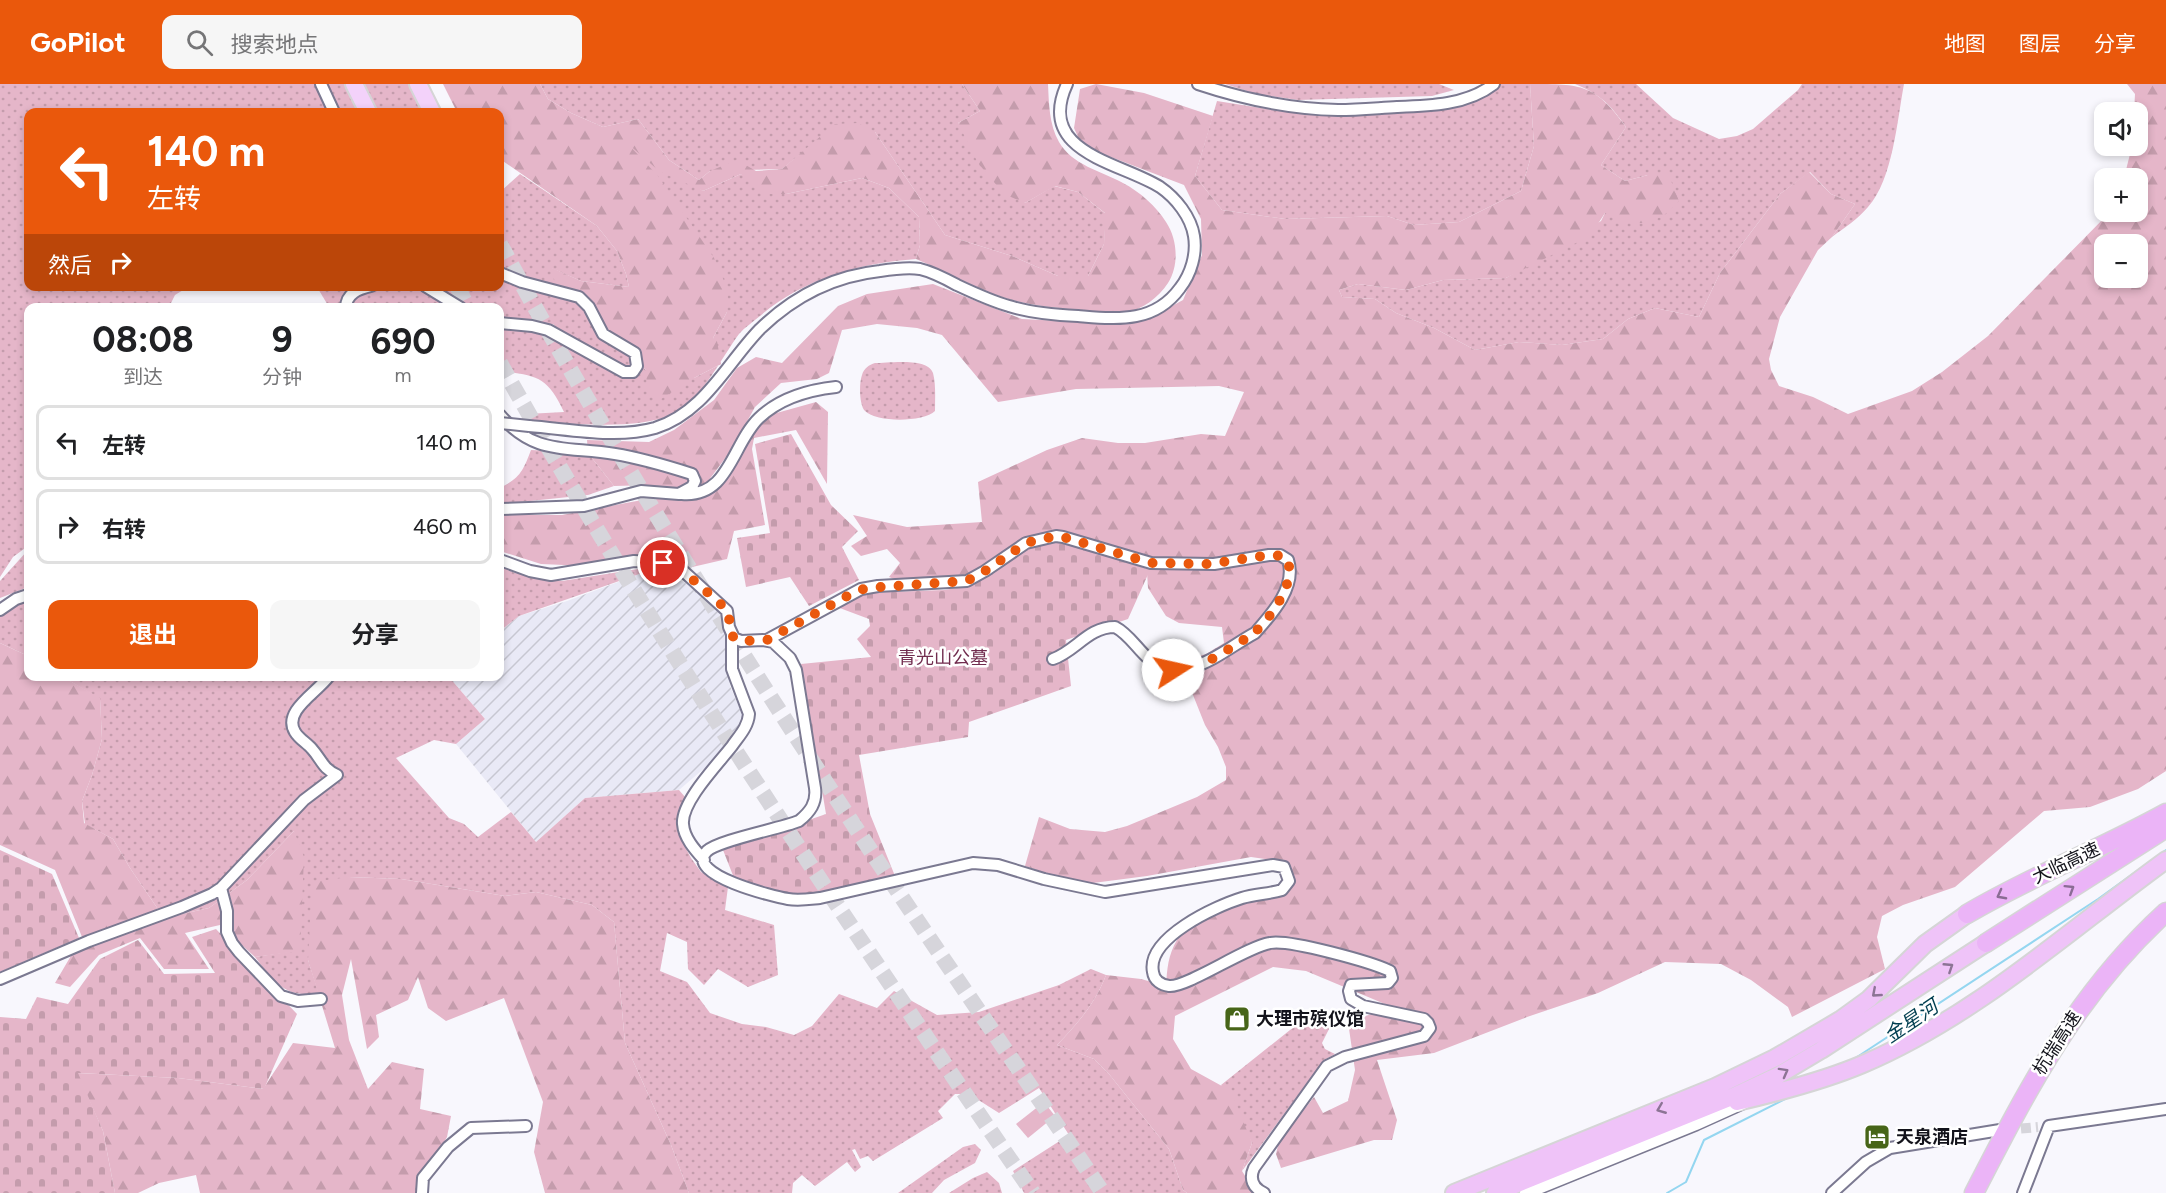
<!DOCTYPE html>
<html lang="zh">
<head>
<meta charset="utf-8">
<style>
  :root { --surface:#fff; --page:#f6f6f6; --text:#202124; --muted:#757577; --line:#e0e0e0; --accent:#ea580c }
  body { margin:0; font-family:Figtree,"Noto Sans SC",sans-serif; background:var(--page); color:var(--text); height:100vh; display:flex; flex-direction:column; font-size:22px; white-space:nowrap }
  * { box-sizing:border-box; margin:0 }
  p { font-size:20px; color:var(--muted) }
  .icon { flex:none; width:33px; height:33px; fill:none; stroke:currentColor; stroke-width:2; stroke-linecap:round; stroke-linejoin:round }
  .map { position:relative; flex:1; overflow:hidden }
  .details { position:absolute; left:24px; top:219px; width:480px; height:378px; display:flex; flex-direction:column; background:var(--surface); border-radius:12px; box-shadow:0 3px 9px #0003 }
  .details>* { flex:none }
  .hud { position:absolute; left:24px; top:24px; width:480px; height:183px; border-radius:12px; box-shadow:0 3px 9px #0003; background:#ea580c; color:#fff; overflow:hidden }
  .fabs { position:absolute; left:2094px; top:18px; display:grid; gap:12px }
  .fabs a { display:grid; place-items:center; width:54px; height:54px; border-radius:12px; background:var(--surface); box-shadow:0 3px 9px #0003; font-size:30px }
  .pin { position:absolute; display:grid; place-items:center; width:51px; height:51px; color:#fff; margin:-26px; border:3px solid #fff; border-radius:50%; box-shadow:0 2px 6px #0007 }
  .me { position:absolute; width:66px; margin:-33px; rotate:80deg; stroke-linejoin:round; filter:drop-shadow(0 0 4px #0008) }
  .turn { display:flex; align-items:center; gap:21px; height:126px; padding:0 24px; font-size:27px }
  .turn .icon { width:78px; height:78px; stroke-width:2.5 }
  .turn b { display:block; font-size:42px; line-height:51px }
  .then { display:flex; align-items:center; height:57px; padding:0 24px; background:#0003; gap:12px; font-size:22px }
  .eta { display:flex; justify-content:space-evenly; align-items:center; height:102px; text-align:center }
  .eta b { font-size:36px; font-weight:700; line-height:42px }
  .primary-button { display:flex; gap:12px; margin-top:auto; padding:12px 24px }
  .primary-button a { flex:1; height:69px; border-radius:12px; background:var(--accent); color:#fff; font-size:24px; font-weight:700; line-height:69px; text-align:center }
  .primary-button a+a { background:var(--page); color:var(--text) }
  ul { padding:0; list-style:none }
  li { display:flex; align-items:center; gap:18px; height:75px; margin:0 12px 9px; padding:0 12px; border:3px solid var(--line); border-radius:12px }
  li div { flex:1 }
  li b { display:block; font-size:22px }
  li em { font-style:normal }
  header { display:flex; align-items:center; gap:36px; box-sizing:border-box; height:84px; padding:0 30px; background:var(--accent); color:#fff }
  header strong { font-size:28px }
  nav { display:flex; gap:33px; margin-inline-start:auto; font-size:21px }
  .search { width:420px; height:54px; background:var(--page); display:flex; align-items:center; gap:15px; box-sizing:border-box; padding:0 21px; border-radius:12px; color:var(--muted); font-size:22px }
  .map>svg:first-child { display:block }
  .industrial { fill:url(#industrial-furrows) }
  .grass { fill:url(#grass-dots) }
  .forest { fill:url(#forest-firs); fill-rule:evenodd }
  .cemetery { fill:url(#cemetery-stones) }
  .park { fill:#e5b6c9 }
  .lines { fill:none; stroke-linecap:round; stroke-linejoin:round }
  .stream { stroke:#94d6f0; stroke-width:2 }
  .minor-tunnel { stroke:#d6d5db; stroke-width:10; stroke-dasharray:10 5; stroke-linecap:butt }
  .primary-tunnel { stroke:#d6d5db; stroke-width:16; stroke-dasharray:16 8; stroke-linecap:butt }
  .minor-casing { stroke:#7b7991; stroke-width:14 }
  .tertiary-casing { stroke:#7b7991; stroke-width:15 }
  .primary-casing { stroke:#d5d5d6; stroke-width:20 }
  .trunk-casing { stroke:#d5d5d6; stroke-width:20 }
  .motorway-casing { stroke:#d5d5d6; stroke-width:21 }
  .minor { stroke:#fff; stroke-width:10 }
  .tertiary { stroke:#fff; stroke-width:12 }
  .primary { stroke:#f3d2fa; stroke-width:16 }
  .trunk { stroke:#efc3f8; stroke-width:16 }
  .motorway { stroke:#ebb4f7; stroke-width:18 }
  .minor-bridge-casing { stroke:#7b7991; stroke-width:14; stroke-linecap:butt }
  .minor-bridge { stroke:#fff; stroke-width:10 }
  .oneway { stroke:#8a6c94 }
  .oneway2 { stroke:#8c7495 }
  .route { stroke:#ea580c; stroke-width:10; stroke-dasharray:0 18 }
  .labels { text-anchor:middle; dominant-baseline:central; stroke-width:5; stroke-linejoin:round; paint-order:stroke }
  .park-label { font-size:18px; fill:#712c4e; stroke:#fff }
  .street-label { font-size:18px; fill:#13131b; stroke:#fff }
  .poi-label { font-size:18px; font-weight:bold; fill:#13131b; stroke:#fff; text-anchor:start }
  .water-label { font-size:20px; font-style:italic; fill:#003e50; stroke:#fff }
</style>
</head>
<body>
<header>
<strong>GoPilot</strong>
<div class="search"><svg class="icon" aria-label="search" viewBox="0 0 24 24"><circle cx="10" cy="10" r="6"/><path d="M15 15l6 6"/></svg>搜索地点</div>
<nav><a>地图</a><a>图层</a><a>分享</a></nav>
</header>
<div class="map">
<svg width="2166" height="1109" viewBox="0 0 2166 1109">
  <defs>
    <pattern id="industrial-furrows" width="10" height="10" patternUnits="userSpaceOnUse" patternTransform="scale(1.5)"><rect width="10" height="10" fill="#e9e9f6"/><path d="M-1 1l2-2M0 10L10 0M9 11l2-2" fill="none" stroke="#c7c7d2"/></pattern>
    <pattern id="grass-dots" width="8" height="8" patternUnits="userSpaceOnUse" patternTransform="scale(1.5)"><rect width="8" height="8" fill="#e5b6c9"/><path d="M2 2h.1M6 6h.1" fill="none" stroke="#c49cac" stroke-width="1.8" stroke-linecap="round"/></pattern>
    <pattern id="forest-firs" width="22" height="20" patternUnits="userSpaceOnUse" patternTransform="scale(1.5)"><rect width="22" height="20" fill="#e5b6c9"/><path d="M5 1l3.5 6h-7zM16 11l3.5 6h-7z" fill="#c49cac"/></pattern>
    <pattern id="cemetery-stones" width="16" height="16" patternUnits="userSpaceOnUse" patternTransform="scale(1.5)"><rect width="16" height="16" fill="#e5b6c9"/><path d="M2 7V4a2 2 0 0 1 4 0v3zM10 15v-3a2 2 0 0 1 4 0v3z" fill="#c49cac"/></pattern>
  </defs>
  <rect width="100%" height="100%" fill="#f8f7fd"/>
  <path class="industrial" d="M645 488 684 498 722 529 729 559 727 577 730 602 742 630V639L738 648 721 670 679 706 585 714 536 758 456 660 485 635 449 593 500 592V547L519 532 567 517Z"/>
  <path class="grass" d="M0 0H417L431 28H28V202L188 203 175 211 169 223 28 224V462L13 473 0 493Z
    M540 0H962L980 27 958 39 1025 119 1054 102 1078 108 1106 130 1104 160 1088 192H1058L1012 172 945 151 875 48 808 64 782 85 710 87 699 96 669 76 638 35 603 43 571 29 548 15Z
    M1225 0H1439L1454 6 1432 12 1298 16 1256 10Z
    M1500 0H1530L1534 62 1521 107 1459 138 1414 141 1387 132 1285 135 1222 126 1195 92 1217 17 1286 28 1318 29 1440 25 1491 8Z
    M1575 0H1636L1673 34 1719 55 1737 52 1753 45 1798 6 1802 0H1904C1897 37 1893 95 1868 123 1858 135 1844 144 1832 153L1855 120 1831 110 1810 88 1780 110 1720 189 1699 233 1655 224 1628 235 1603 255 1562 261 1519 258 1475 266 1434 244 1396 229 1375 215 1342 213 1339 206 1358 200 1406 206 1443 196 1506 194 1601 137 1605 129 1648 91 1625 97 1601 81 1626 43C1610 20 1601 11 1575 0Z
    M619 51 703 107 741 90 786 110 862 94 889 104 919 133 920 161 916 175C860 179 803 195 760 232 753 238 745 243 739 250 722 273 700 318 673 330 635 348 562 338 519 337L527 330 564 328C548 293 537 291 500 287V224L329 223 317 203 500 202V108L520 90 597 142 617 167 626 190 629 203 581 197 551 184 585 212 613 258 646 286 694 294 721 280 713 254 727 228Z
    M875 279C888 279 928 273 933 289 936 300 935 315 935 327 924 338 877 339 865 327 859 321 859 299 862 291 864 284 869 281 875 279Z
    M531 366 588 369 614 402 588 411 500 420V404C520 394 523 387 531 366Z
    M28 466V503L0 514V497Z
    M500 482 515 489 562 497 638 485 645 488 519 532 500 547Z
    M28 518V572L0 559V532L18 520Z
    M63 593H449L485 635 456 660 434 656 396 674 449 734 464 740 478 753 511 728 536 758 585 714 679 706 685 713 677 739 682 757 691 774 701 788 728 803 725 826 774 841 778 891 748 903 718 885 704 901 688 885 687 858 667 849 660 887 687 898 710 929 742 940 766 943 794 951 812 942 839 910 877 924 894 907 937 931 979 928 1059 901 1091 885 1106 891C1095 920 1078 939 1057 961L1094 975 1109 990 1169 1065 1183 1106 1187 1109H1024L1013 1087 1069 1051 1039 1004 999 1029 969 1010H955L938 1027 943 1034 873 1077 868 1072 860 1075 855 1065 852 1066 861 1083 855 1088 847 1078 815 1102 802 1091 793 1099 792 1109H689L671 1061 625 959 614 838 592 821 536 808 505 812 401 795 349 793 308 876 319 910C283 913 275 899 255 873L300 866 294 747 247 796 209 824 164 834 130 784 113 755 85 740 82 717 92 691 102 655 100 615Z
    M1321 932 1324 933 1330 943 1322 959 1325 965 1335 970 1324 976 1242 1087 1252 1059 1221 1001 1295 942Z
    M975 1060 981 1066 975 1079 944 1096 932 1109H898L963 1063Z
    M987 1088 999 1099 1002 1109H949L973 1094Z"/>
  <path class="forest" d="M443 0H540L548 15 571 29 603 43 638 35 669 76 699 96 710 87 737 76 756 87 782 85 835 40 858 39 875 48 945 151 1012 172 1058 192H1088L1104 160 1105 129 1078 108 1055 102 1025 119 1004 110 978 79 958 39 980 27 962 0H1048C1049 20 1049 40 1059 58 1072 81 1101 87 1123 99 1140 108 1156 122 1166 138 1178 156 1179 182 1168 199 1158 214 1143 225 1125 229 1110 232 1094 228 1079 226 1047 223 1016 220 986 207 962 197 940 185 916 175L920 161 919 133 889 104 862 94 786 110H764L741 90 703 107 659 87 626 58 658 92 714 174 728 206 727 228 713 254 717 257 721 280 694 294 661 315 647 305 646 286 613 258 585 212 556 201 550 183 581 197 629 203 626 190 617 167 597 142 500 75V28H457Z
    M1096 0 1144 9 1213 32 1195 92 1222 126 1285 135 1387 132 1414 141 1459 138 1521 107 1534 62 1530 0C1582 0 1595 0 1626 43L1601 81 1625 97 1648 91 1668 89 1679 117C1666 133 1650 141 1628 139 1620 138 1612 132 1605 129L1590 152 1506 194 1443 196 1406 206 1358 200 1339 206 1342 213 1375 215 1396 229 1434 244 1475 266 1519 258 1562 261 1603 255 1628 235 1655 224 1699 233 1720 189 1780 110 1809 88 1831 110 1855 120 1832 153 1818 166 1780 233 1769 275 1771 286 1779 302 1813 313 1848 330 1912 307 1942 288 1988 252 2110 128H2138V94H2124L2132 62H2138V28H2134L2135 10 2127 0H2166V687L2138 705 2090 723 2044 727 1955 803 1903 821 1882 832 1877 853 1885 885 1792 933 1788 923 1751 896 1721 880 1665 878 1598 909 1527 933 1434 969 1377 976 1397 1036 1392 1056H1374L1281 1084 1276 1070 1279 1057 1314 1013 1323 1029 1348 1017 1355 986 1348 938 1392 923 1306 887 1273 883 1175 932 1173 955 1191 985 1231 1007 1252 1059 1242 1087 1256 1109H1187L1183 1106 1169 1065 1109 990 1094 975 1057 961C1078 939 1095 920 1106 891L1141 895 1166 902C1167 885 1168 871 1177 856 1193 827 1255 813 1286 807L1279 777 1251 773 1147 792 1093 799 1057 793 1025 782 1039 733 1070 745 1105 748 1127 742 1197 713 1226 696V683L1218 663 1205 641 1193 611 1178 586 1183 577 1206 570 1224 559 1222 543 1179 539 1166 532 1148 504 1146 472 1112 464 1017 463 955 497 907 500 889 493 900 479 887 465 861 472 851 462 867 452 853 431 907 443 982 438 978 398 1047 366 1082 354 1118 359H1145L1201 350 1225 352 1244 308 1219 302 1076 305 998 318 942 251 917 244 877 240 842 246 829 289 817 295 781 299 755 323 732 365 706 400 720 401 749 351 773 330 816 318 828 328 827 400 796 346 754 354 752 365 765 441 734 447 727 475 688 484 653 471 587 482 541 480 500 467V431H562L642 416 652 401 614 402 588 369 587 356 649 358 674 346 714 316 737 284 756 273 782 279 838 222 867 210 933 200 1022 235 1102 239 1148 235 1183 216 1202 171 1201 135 1184 101 1082 62 1074 44 1080 5ZM2104 160H2138V194H2104Z
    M0 559 28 572V592L63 593 100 614 102 655 92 691 82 717 84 739 113 755 130 784 164 834 209 824 247 796 294 747 304 773 300 867 255 873 220 841 185 849 209 885H164L140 854 99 871 70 903 55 899 82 853 55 786 0 761Z
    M349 793 401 795 505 812 536 808 592 821 614 838 625 959 671 1061 689 1109H545L534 1068 543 1018 504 914 446 937 428 924 418 893 408 916 376 931 379 953 367 965 351 875 342 911 349 956 368 1005 392 978 424 985 420 1025 451 1032 447 1053 415 1109H200L196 1091 159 1099 138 1109H115L103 1047 77 989 178 994 263 1005 293 959 335 964 308 876 312 798Z"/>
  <path class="cemetery" d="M791 350 831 421 858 447 842 463 859 496 809 522 790 493 746 503 737 454 770 449 755 360Z
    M1043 457H1070L1150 486 1128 535 1066 556 1071 602 969 638 968 653 859 671 870 730 895 792 838 806 788 812 734 794 723 766 826 730 801 580 871 573 857 555 870 542 869 535 837 523 862 509 944 506 963 503 1009 469Z
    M0 766 52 790 79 854 0 888Z
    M216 845 297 930 264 1005 178 994 78 989 103 1047 115 1109H0V933L26 935 37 913 68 920 100 875 138 856 164 890 215 889 192 853Z"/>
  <path class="park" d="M1044 1018 1055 1032 1028 1054 1016 1040Z"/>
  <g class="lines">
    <path class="stream" d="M1854 975 2098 815 2166 766
      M1667 1109 1686 1098 1704 1056 1787 1014"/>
    <path class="minor-tunnel" d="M2006 1046 2038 1043"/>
    <path class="primary-tunnel" d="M500 160C613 368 740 569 871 767 947 882 1026 995 1103 1109
      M457 202 468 224
      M500 279C661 566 847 838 1033 1109"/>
    <defs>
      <path id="minor" d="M321 0 334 28
        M1198 0C1243 15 1291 25 1338 26 1358 26 1378 24 1397 23 1430 22 1467 21 1494 0
        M500 189 522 198 579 213 589 223 603 250 635 269 637 282 633 288H624L548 246 532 242 500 239
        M425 202 461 224
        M346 224C346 209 359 205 371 202
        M500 331C535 372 567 362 615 370 640 374 667 382 692 390L695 397 692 403 679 410 641 407 584 422 500 425
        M529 342C569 345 616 355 655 344 704 329 727 279 760 245 794 212 833 192 880 187 893 185 907 183 920 185 933 188 946 195 957 201 974 209 991 217 1009 222 1031 229 1055 231 1078 232 1116 235 1154 240 1180 204 1191 190 1197 170 1194 152 1191 133 1176 114 1160 103 1120 78 1035 69 1067 0
        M682 410C729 414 732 360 759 334 780 314 808 306 836 303
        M500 476 530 487 551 491 634 477 663 479 682 486 727 527 729 543 734 554 741 557 763 556 773 558 790 574 796 586 815 704C817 719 810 728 799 737 779 745 719 756 707 767 683 791 776 813 788 815 799 817 810 815 820 814L973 779 998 781 1044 795 1105 808 1273 781 1284 783 1289 797 1282 806C1269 810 1255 810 1242 814 1216 822 1146 854 1153 888 1154 897 1162 901 1169 902 1186 904 1246 863 1270 859 1289 855 1371 878 1390 887L1392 894 1388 899 1351 901 1349 907 1351 915 1363 922 1424 935 1428 939 1430 944 1424 952 1345 973 1327 982 1254 1084C1249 1095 1253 1104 1264 1109
        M0 526 16 515 28 511
        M767 556 861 505 878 502 967 497 985 487 1026 459 1056 452 1063 453 1151 479 1214 480 1269 471H1280L1288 476C1297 503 1271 531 1255 549 1223 566 1185 604 1149 575 1137 565 1129 550 1115 543 1088 543 1076 567 1053 575
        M704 776C695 766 684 754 683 740 681 718 718 680 732 662 739 652 748 643 749 630L732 585V550
        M221 804 227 827V848L232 859 239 868 281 912 298 917 321 915
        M0 895 89 857 182 823 212 810 221 804 304 716 337 691C322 684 322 676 312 665 307 659 299 655 295 648 282 627 318 608 329 592
        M422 1109 423 1094 448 1063 471 1044 526 1042
        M1832 1109 1866 1078 1890 1064 2000 1046
        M2023 1109 2049 1042 2166 1025"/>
      <path id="tertiary" d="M1526 1109 1696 1040 1747 1017"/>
      <path id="primary" d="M354 0 368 28
        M418 0 432 28"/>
      <path id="trunk" d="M1737 1018C1780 1008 1823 997 1863 980 1976 932 2068 847 2166 776
        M1454 1109 1715 1003 1775 974 1840 936 1869 915 1925 860 1967 830
        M1495 1109 1734 1012 1779 991 1821 966 1986 859"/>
      <path id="motorway" d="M1967 830C2031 792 2101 765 2166 729
        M1986 859 2166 744
        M1974 1109C2028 1004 2077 909 2166 828"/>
    </defs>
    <use href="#minor" class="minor-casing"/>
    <use href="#tertiary" class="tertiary-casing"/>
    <use href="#primary" class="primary-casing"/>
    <use href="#trunk" class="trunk-casing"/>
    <use href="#motorway" class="motorway-casing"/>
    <use href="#minor" class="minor"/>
    <use href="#tertiary" class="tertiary"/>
    <use href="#primary" class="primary"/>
    <use href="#trunk" class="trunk"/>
    <use href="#motorway" class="motorway"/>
    <defs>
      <path id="minor-bridge" d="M500 339 529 342"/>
    </defs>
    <use href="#minor-bridge" class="minor-bridge-casing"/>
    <use href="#minor-bridge" class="minor-bridge"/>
  </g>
  <defs><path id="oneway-chevron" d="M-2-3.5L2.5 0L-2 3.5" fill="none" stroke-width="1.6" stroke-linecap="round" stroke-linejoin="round" transform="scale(1.5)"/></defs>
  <g class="oneway">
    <use href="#oneway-chevron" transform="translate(2070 805) rotate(-32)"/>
    <use href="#oneway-chevron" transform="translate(2001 811) rotate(152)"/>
  </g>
  <g class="oneway2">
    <use href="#oneway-chevron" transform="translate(1949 883) rotate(-33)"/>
    <use href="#oneway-chevron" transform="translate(1876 909) rotate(139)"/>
    <use href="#oneway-chevron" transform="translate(1784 988) rotate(-29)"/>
    <use href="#oneway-chevron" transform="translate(1661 1025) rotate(158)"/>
  </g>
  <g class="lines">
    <path class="route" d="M663 479 682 486 724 523 729 532 730 548 734 554 741 557 767 556 851 510 866 504 967 497 985 487 1026 459 1056 452 1063 453 1151 479 1210 480 1269 471 1284 472C1302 491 1270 535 1255 548 1248 554 1205 580 1196 583 1188 586 1181 586 1173 586"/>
  </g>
  <defs>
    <symbol id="shop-square" viewBox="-11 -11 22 22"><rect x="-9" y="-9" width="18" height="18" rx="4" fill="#476518" stroke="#fff"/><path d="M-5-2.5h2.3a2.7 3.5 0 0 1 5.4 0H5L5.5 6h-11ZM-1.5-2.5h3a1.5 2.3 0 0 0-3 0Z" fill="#fff"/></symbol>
    <symbol id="hotel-square" viewBox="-11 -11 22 22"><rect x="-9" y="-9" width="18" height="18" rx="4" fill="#476518" stroke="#fff"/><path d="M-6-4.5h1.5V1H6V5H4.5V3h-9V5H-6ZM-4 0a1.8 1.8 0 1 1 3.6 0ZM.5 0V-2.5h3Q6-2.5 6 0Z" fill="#fff"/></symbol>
  </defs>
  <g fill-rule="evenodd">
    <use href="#shop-square" x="1222" y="920" width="30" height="30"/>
    <use href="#hotel-square" x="1862" y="1038" width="30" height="30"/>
  </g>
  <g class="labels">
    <g class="park-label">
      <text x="943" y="574">青光山公墓</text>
    </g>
    <g class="street-label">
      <text transform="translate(2066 779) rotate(-25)">大临高速</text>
      <text transform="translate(2057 959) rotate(-57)">杭瑞高速</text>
    </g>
    <g class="poi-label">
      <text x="1256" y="935">大理市殡仪馆</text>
      <text x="1896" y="1053">天泉酒店</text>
    </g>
    <g class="water-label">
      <text transform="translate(1911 937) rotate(-34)">金星河</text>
    </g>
  </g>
</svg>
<div class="fabs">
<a><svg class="icon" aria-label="sound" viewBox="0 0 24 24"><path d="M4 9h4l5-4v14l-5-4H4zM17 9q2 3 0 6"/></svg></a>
<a>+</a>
<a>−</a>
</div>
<div class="pin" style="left:663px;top:479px;background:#d93025"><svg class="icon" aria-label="arrive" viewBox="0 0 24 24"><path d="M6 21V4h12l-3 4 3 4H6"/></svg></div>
<svg class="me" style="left:1173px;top:586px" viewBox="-20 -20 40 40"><circle r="19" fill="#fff"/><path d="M0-13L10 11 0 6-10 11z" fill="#ea580c"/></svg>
<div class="hud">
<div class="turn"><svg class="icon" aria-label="left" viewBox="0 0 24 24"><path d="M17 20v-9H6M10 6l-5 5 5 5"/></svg><div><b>140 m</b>左转</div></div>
<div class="then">然后<svg class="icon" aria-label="right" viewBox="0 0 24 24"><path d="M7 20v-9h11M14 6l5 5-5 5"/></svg></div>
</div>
<section class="details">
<div class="eta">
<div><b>08:08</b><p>到达</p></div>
<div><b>9</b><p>分钟</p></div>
<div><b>690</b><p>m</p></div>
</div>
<ul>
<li><svg class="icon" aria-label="left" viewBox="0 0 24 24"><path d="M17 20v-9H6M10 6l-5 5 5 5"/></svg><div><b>左转</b></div><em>140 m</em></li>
<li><svg class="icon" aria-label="right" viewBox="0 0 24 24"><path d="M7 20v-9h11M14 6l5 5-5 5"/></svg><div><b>右转</b></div><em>460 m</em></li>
</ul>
<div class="primary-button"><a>退出</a><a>分享</a></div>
</section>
</div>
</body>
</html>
